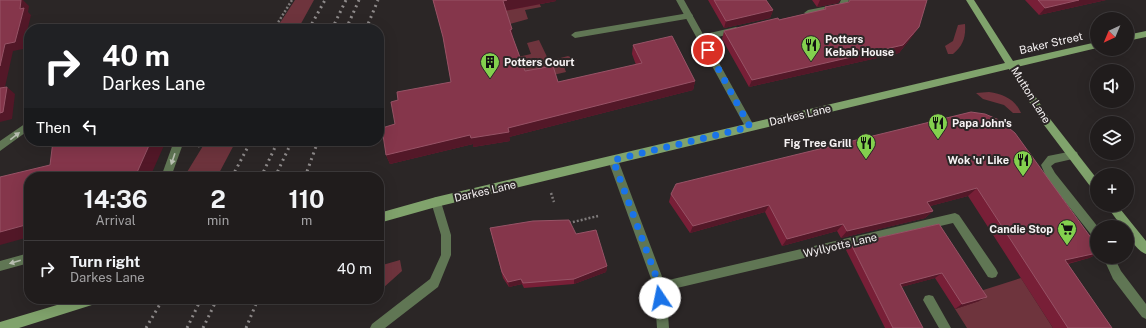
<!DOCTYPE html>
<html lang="en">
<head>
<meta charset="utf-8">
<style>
  :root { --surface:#201c1c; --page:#2d2929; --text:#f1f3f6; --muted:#a2a1a3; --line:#3d3a3b }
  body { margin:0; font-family:"Public Sans",sans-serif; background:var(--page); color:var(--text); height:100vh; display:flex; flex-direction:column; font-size:15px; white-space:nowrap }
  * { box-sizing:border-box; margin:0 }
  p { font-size:13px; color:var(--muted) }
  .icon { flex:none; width:22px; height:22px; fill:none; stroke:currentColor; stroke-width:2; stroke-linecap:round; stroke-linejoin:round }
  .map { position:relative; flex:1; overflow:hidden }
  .drawer { position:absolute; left:24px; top:172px; width:360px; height:132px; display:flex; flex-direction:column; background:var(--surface); border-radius:16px; box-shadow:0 4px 16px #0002,0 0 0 1px var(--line) }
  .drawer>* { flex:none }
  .top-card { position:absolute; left:24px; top:24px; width:360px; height:122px; border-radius:16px; box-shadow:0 4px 16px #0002,0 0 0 1px var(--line); background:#202124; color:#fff; overflow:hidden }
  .needle { width:26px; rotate:224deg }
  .controls { position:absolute; left:1090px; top:12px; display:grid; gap:8px }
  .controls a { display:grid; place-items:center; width:44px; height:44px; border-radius:50%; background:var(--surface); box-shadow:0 4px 16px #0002,0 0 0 1px var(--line); font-size:20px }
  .pin { position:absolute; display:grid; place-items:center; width:34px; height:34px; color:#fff; margin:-17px; border:2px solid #fff; border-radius:50%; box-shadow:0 1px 4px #0007 }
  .me { position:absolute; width:44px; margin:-22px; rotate:349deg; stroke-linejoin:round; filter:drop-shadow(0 0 3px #0008) }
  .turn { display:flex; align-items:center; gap:14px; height:84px; padding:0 12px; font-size:18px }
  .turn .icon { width:52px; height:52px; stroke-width:2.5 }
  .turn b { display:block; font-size:28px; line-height:34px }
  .then { display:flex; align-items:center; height:38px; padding:0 12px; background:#0003; gap:8px; font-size:15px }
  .eta { display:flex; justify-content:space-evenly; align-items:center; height:68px; text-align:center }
  .eta b { font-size:24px; font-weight:700; line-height:28px }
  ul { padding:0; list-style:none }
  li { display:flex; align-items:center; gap:12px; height:56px; padding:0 12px; border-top:1px solid var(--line) }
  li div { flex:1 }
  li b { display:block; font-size:15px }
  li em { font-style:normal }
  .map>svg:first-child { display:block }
  .green { fill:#6e343d }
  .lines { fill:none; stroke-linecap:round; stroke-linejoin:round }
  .path { stroke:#7f7b7b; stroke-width:2.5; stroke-dasharray:2 2; stroke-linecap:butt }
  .lane { fill:#607654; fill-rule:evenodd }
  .street { fill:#607654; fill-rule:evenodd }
  .secondary { fill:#80a36c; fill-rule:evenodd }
  .rail { stroke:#8f8b8b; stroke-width:3; stroke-dasharray:2 4; stroke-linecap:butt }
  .wall { fill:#781f37 }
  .shaded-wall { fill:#531828 }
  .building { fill:#85364b; stroke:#975366 }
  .oneway { fill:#bac0b3 }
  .route { stroke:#1a73e8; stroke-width:7; stroke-dasharray:0 12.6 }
  .labels { text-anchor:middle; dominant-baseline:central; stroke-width:4; stroke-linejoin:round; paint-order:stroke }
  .poi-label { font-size:11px; font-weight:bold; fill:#f6f2f3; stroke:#2b2626; text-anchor:start }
  .street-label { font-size:11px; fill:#f6f2f3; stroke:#2b2626 }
</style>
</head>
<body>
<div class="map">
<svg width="1146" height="328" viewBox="0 0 1146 328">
  <rect width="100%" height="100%" fill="#2b2626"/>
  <path class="green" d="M295 0H314L298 29H276Z
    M535 0H538L541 7 525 10 528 19 502 26 496 8Z
    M965 24C966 37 963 46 953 54H948L945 46 953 41 958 25Z
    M539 40 549 61 568 56 577 60 563 64 566 72 519 83 518 57 531 54 527 43Z
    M989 92C1003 94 1015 99 1021 113H1013L1004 105 983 99 976 93Z
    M206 141H236L217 177H184Z
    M400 260 402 271 383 288 379 285V266Z
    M1021 278 1053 328H967L955 309 979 301 974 293Z"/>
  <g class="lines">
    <path class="path" d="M274 29 292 0
      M198 147 202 141
      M551 193 554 202
      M569 223 598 216"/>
    <path class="lane" d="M841 0H849L845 8 808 16 804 13 808 10 839 4Z
      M689 13 692 14 693 16 692 18 575 38 571 35 575 32Z
      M736 27 740 30 739 32 701 41 697 38 701 35Z
      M29 121V130L0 151V141Z
      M174 141H184L171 177H161Z
      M1073 151 1077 152 1078 155 1077 158 1055 163 1051 166 1055 173 1098 227 1097 239 1093 237 1047 179 1041 165 1048 156Z
      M436 197 440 199 441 202 451 235V255L438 287 385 328H370L372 324 430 279 441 255V235L431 202 432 199Z
      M955 213 959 215 996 269 998 273 996 277 992 278 988 277 953 223 660 292 656 291 654 287 656 283 660 282Z
      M29 253V263L0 271V261Z
      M1103 257H1114L1121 271 1146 304V319L1142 317 1113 279Z
      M929 295 933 296 951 328H939L923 300 925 296Z"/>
    <path class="street" d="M676 0H684L753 124 755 127 753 130H747Z
      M613 156 617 157 618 160 666 287 669 328H657L654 287 608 160 609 157Z"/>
    <path class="secondary" d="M966 0H974L1013 61 1097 42V48L1017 67 1047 115 1097 179V191L1093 190 1041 121 1009 69 436 207 379 223V213L436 197 1005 63Z
      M1146 31V37L1127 41V35Z
      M1106 205H1117L1146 241V254C1137 251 1127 236 1127 227H1122Z
      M77 299H101L99 303 95 304 19 328H0V322Z"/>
    <path class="rail" d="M309 29 325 0
      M332 29 346 0
      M346 29 359 0
      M366 29 378 0
      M232 177 251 141
      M261 177 278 141
      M275 177 292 141
      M305 177 318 141
      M146 328 163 299
      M187 328 201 299
      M203 328 217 299
      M246 328 258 299"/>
  </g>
  <path class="wall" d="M433 0H556V1L506 11 513 38 525 71 558 82 636 65 632 54 633 45 695 81 693 90 509 137 510 141 473 147V144L390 164 386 155 395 124 398 100 451 82 443 37Z
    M708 0H766L773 10 770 18 724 28Z
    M812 0H840L838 3 817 7Z
    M1025 0H1106L1039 15Z
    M849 2 914 34 899 53 749 87 722 39 724 31 824 10 825 7Z
    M971 112 1097 246V254L1089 258 1068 264 1112 328H1053L968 196 930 206 933 211 925 218 841 238 837 231 782 246 765 212 690 233 669 202 671 194Z
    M939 224 979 301 955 309 935 278 901 287 923 328H885L846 250 851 244Z
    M490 228 576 234 607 266 606 272 574 284 524 288 522 284 509 287 503 278Z"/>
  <path class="shaded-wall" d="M16 0H23L29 6 28 12 31 15 23 49 13 51 3 96 0 93V66L5 44 20 9Z
    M507 0H556V1L504 11 503 1Z
    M820 0H840L838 3 817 7Z
    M1079 0H1106L1039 15 1045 8Z
    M773 10 770 18 724 28 726 21Z
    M919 27 914 34 899 53 749 87 752 80Z
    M512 29 513 39 510 30Z
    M695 81 693 90 509 137 508 128Z
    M7 87 15 94 12 119 0 122V113Z
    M509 132 510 141 473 147V144L390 164 386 155 470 135Z
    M151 141H166L150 177H135Z
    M977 188 968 196 919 209 927 202Z
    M769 205 765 212 690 233 693 226Z
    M933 211 925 218 841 238 847 231Z
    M29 224V237L0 245V232Z
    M843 224 837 231 782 246 787 239Z
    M1097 253V254L1089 258 1054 267 1065 260Z
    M607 266 606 272 574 284V279Z
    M942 273 935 278 894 289 900 284Z
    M521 279 522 284 509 287 508 282Z
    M987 297 979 301 955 309 962 304Z"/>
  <path class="building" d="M0 0H21L20 9 24 8 15 42 5 44 0 66Z
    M433 0H507L503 1 512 29 510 30 525 71 553 66 558 82 642 63 633 45 672 36 695 81 508 128 509 132 471 138 470 135 386 155 382 128 395 124 391 102 398 100 397 92 451 82 443 37Z
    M714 0H766L773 10 726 21Z
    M850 0H927L919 27 903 45 752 80 724 31 778 18 779 20 826 9 825 7 849 2Z
    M1038 0H1079L1045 8Z
    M7 87 3 112 0 113V88Z
    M971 112 985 114 999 120 1015 133 1097 246V253L1065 260 1112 328H1068L977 188 927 202 933 211 847 231 843 224 787 239 769 205 693 226 671 194 676 184Z
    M53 141H151L135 177H29V224L0 232V177L50 165Z
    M569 220 576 234 596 230 607 266 574 279 523 283 521 279 508 282 502 272 490 228 533 221Z
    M939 224 987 297 962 304 942 273 900 284 923 328H893L851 244Z"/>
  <defs><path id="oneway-solid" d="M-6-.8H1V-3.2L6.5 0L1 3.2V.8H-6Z"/></defs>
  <g class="oneway">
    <use href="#oneway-solid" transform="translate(15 136) rotate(-38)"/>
    <use href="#oneway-solid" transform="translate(173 159) rotate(109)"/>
    <use href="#oneway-solid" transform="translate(15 262) rotate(164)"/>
  </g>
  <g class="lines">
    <path class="route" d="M660 298V287L613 160 750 127 708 50"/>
  </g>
  <defs>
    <symbol id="restaurant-pin" viewBox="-11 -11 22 30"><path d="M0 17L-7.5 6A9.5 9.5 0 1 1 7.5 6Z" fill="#83d04e" stroke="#2b2626"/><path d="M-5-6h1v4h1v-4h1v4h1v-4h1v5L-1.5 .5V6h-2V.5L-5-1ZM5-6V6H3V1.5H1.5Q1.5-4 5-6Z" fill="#111"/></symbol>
    <symbol id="building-pin" viewBox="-11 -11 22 30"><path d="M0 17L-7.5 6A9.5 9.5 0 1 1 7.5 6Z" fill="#83d04e" stroke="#2b2626"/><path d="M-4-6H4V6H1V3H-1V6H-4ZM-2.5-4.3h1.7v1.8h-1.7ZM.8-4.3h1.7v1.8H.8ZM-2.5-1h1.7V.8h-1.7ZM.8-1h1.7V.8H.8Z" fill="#111"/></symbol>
    <symbol id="supermarket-pin" viewBox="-11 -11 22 30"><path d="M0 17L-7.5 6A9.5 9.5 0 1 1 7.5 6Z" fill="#83d04e" stroke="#2b2626"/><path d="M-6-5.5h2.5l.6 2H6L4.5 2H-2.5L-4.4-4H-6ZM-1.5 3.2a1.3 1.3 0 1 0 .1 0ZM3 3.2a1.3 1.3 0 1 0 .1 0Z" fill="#111"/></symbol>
  </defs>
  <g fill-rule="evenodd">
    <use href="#restaurant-pin" x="800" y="34" width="22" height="30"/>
    <use href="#building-pin" x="479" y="51" width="22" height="30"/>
    <use href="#restaurant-pin" x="927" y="112" width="22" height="30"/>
    <use href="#restaurant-pin" x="855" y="132" width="22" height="30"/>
    <use href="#restaurant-pin" x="1012" y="149" width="22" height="30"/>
    <use href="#supermarket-pin" x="1056" y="218" width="22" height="30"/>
  </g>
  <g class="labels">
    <g class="poi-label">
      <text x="825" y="39">Potters<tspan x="825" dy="13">Kebab House</tspan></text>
      <text x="504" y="62">Potters Court</text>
      <text x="952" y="123">Papa John's</text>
      <text x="852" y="143" text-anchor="end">Fig Tree Grill</text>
      <text x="1009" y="160" text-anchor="end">Wok 'u' Like</text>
      <text x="1053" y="229" text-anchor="end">Candie Stop</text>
    </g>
    <g class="street-label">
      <text transform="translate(1051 43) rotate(-13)">Baker Street</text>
      <text transform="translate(1031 95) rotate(58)">Mutton Lane</text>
      <text transform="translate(800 115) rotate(-13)">Darkes Lane</text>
      <text transform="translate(485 191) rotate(-13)">Darkes Lane</text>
      <text transform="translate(840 245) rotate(-13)">Wyllyotts Lane</text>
    </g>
  </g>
</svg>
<div class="controls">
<a><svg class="needle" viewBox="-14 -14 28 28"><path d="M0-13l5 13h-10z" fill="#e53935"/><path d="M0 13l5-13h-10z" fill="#a2a1a3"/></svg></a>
<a><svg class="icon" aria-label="sound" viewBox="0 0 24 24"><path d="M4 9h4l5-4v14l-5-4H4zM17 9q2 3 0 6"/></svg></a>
<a><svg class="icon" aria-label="layers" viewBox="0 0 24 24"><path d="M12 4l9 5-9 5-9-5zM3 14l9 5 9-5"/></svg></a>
<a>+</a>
<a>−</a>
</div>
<div class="pin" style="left:708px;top:50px;background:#d93025"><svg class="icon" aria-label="arrive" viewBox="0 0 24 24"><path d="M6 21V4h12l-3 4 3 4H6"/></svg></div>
<svg class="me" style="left:660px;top:298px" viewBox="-20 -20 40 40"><circle r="19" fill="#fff"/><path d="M0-13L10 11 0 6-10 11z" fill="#1a73e8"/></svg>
<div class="top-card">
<div class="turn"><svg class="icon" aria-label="right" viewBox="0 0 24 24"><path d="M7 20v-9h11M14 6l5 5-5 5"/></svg><div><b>40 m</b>Darkes Lane</div></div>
<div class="then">Then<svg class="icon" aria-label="left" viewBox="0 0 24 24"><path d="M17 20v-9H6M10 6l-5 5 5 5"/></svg></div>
</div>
<section class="drawer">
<div class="eta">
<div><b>14:36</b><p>Arrival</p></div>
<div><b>2</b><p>min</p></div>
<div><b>110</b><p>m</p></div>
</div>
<ul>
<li><svg class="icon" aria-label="right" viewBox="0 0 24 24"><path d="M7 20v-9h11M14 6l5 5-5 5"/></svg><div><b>Turn right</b><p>Darkes Lane</p></div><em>40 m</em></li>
</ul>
</section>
</div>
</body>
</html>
